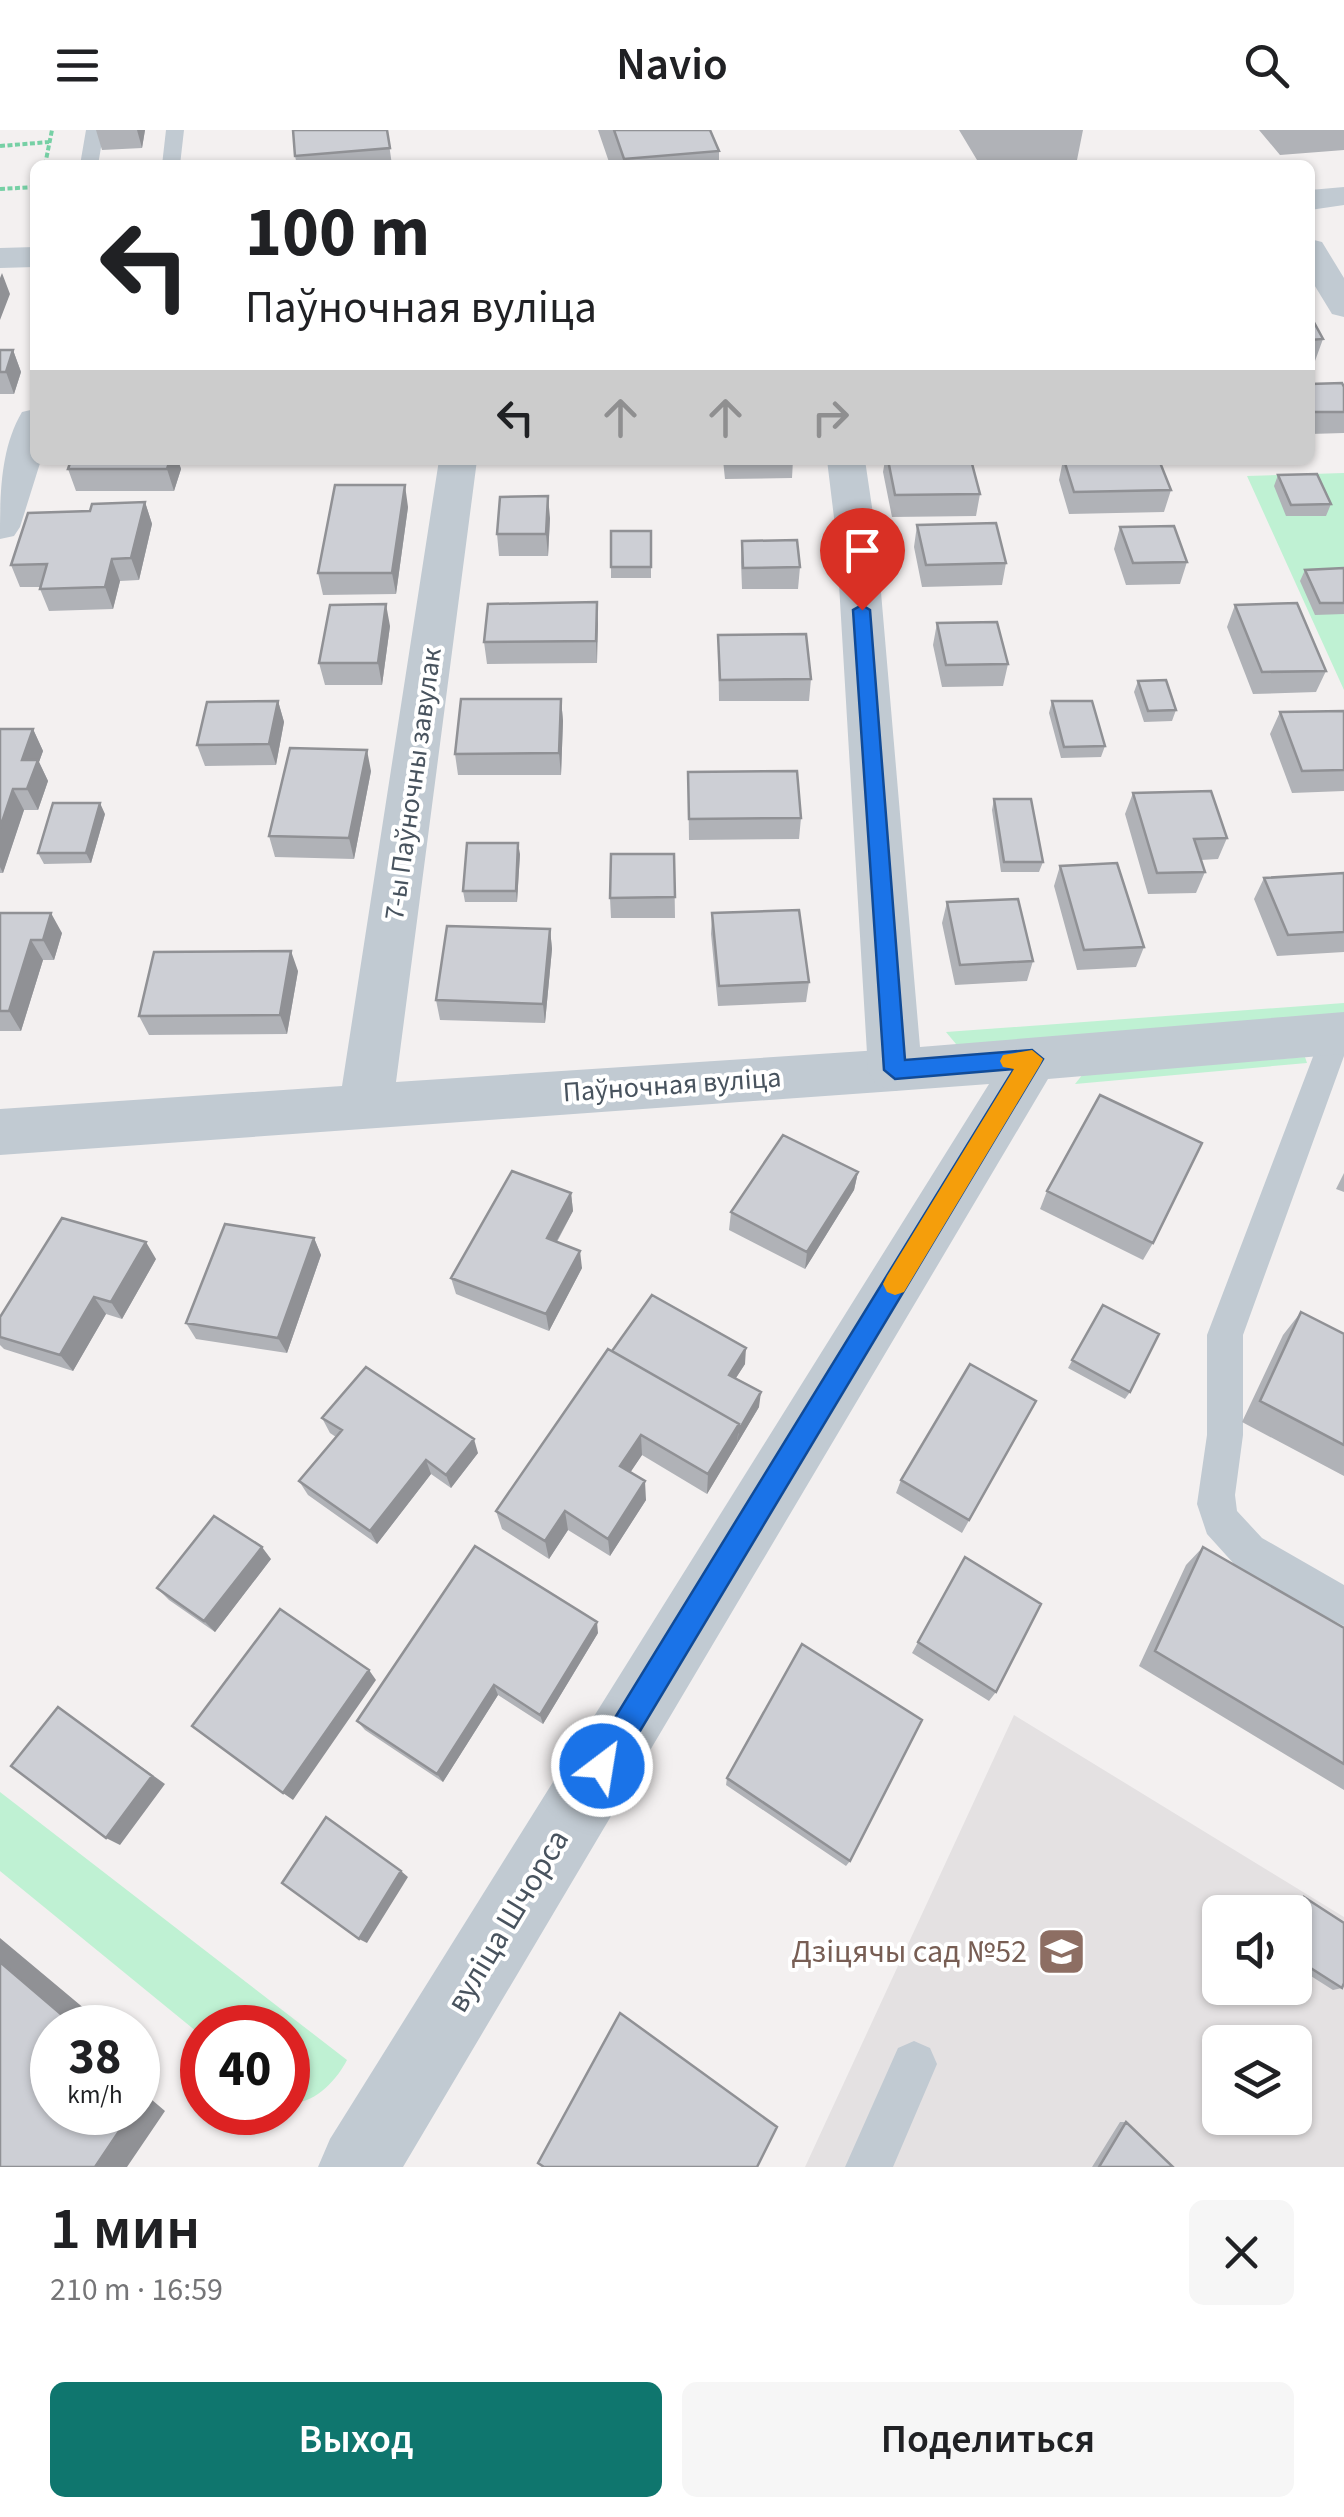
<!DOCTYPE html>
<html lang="ru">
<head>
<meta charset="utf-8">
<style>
  :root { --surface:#fff; --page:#f6f6f6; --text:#202124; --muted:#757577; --accent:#0f766e }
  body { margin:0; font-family:"Source Sans 3",sans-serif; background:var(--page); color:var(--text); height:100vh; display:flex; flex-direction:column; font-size:38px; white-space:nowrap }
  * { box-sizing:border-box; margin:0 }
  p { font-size:32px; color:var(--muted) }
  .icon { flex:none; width:55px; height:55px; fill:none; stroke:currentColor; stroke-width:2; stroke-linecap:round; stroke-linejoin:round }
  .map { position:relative; height:2037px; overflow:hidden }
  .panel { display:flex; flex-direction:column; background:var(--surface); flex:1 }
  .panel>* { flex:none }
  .banner { position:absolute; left:30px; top:30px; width:1285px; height:305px; border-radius:15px; box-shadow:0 2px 8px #0004; background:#fff; color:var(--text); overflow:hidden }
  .controls { position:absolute; left:1202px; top:1765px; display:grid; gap:20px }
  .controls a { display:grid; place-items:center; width:110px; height:110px; border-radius:15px; background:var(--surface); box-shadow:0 2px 8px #0004; font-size:50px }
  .speed { position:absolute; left:30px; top:1875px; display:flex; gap:20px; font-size:50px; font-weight:700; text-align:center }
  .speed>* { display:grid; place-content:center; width:130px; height:130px; border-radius:50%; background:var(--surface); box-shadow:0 2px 8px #0004; line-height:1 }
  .speed small { font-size:25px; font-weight:400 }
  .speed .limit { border:15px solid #d22; background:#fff; color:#111 }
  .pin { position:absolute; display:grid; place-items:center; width:85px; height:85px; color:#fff; margin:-102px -42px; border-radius:50% 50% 50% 0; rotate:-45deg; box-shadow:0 0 10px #0007 }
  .pin .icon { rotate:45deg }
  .me { position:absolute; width:110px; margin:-55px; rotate:31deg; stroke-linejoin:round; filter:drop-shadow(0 0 8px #0008) }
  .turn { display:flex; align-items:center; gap:35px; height:210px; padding:0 50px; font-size:45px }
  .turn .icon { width:130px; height:130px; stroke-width:2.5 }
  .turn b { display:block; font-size:70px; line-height:85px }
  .lanes { display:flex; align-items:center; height:95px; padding:0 50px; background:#0003; justify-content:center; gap:50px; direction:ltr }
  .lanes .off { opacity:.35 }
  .round { display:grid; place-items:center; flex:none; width:105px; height:105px; border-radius:15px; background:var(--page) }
  .summary { display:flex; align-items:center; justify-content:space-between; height:170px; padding:0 50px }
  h1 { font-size:60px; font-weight:600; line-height:75px }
  .primary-button { display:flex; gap:20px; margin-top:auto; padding:20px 50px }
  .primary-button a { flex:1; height:115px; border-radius:15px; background:var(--accent); color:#fff; font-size:40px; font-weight:600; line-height:115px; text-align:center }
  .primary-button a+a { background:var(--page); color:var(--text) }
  header { display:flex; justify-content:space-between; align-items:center; height:130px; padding:0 50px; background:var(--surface); font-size:45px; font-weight:600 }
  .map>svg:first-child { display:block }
  .education { fill:#e4e1e2; fill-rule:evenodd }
  .green { fill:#bff1d3 }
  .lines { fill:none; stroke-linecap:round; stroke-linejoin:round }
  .path { stroke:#76d0a5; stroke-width:4; stroke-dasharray:5 2.5; stroke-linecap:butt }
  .service { fill:#c1cad2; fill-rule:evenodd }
  .minor { fill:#c1cad2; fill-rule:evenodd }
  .tertiary { fill:#c1cad2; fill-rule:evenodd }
  .wall { fill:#b0b2b7 }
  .shaded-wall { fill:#909195 }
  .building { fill:#cdcfd5; stroke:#909195; stroke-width:2.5 }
  .route { fill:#1a73e8; stroke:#114b97; stroke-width:2.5 }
  .slow { fill:#f59e0b }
  .labels { text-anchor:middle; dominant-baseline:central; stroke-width:8; stroke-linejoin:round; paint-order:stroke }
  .street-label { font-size:28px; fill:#48535e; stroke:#fff }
  .near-street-label { font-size:32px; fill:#48535e; stroke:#fff }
  .near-education-label { font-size:32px; fill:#785e54; stroke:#fff; text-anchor:end }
</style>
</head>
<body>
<header><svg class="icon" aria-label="menu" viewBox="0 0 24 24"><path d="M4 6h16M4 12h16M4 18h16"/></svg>Navio<svg class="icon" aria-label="search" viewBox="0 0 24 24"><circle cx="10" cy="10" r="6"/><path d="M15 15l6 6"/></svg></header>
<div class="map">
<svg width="1344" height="2037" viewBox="0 0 1344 2037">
  <rect width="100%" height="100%" fill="#f3f0f0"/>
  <path class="education" d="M1014 1585 1344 1787V2037H805ZM1220 1782H1295V1858H1220ZM1220 1912H1295V1988H1220Z"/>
  <path class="green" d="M1344 343V560L1247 346Z
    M1344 873V886L963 915 956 914 946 902Z
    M1305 927 1307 933 1075 954 1083 944Z
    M0 1662 347 1930C337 1950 312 1977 288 1972V1898H202V1906L0 1741Z"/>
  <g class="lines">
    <path class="path" d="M0 16 49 12
      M45 35 52 0
      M0 59 35 57"/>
    <path class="service" d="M86 0H104L98 35H80Z
      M166 0H184L180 35H162Z
      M1337 891 1344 893V926L1243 1205V1305L1235 1365 1237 1381 1262 1408 1344 1455V1496L1275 1461 1235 1435 1207 1404 1197 1374 1207 1305V1205L1322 903 1326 894Z
      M914 1911 930 1918 937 1934 893 2037H845L898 1918Z"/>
    <path class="minor" d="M1344 57V75L1310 80V60Z
      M1310 109 1322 112 1344 148V187L1332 184 1310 148Z
      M35 279V330H41L20 397 14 406 0 409C0 366 0 319 22 282Z
      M439 330H477L396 952 895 919 914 925 922 940 914 955 895 961 0 1025V979L342 956Z"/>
    <path class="tertiary" d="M35 117V137L0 138V118Z
      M827 330H865L876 404 920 917 1344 882V924L1048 949 403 2037H318L330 2009 989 954 895 961 876 955 868 940 836 404Z"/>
  </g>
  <path class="wall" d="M96 0H145L142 18 102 20Z
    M387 0 392 35H297L295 26Z
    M598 0H710L719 21V35H610Z
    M959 0H1083L1076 35H980Z
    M1259 0H1344V20L1280 25Z
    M1310 185 1323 209 1315 231H1310Z
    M0 220H13L21 242 14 264H0Z
    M1310 254 1344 257V303L1310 304Z
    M71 330H178L181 339 174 361H76L68 339Z
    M512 330H585L512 332Z
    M723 330H793L792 348 725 349Z
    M885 330H971L980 364 976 386 892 387 883 342Z
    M1063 330H1159L1171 360 1164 382 1069 384 1059 350Z
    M1278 345 1331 374 1326 386H1286L1274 356Z
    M145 372 152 394 139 450 120 451 113 479 49 481 40 459 41 457H20L11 435 90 381Z
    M408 377 396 464 323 465 318 443Z
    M550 388 548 426H499L497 404Z
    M917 395 1006 433 1002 455 922 457 914 417Z
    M1120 397 1187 432 1180 454 1126 455 1114 419Z
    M611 401H651V448H611Z
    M742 411 800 437 798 459H742L741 432Z
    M1344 438V484L1315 485 1300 451 1305 440Z
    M597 472V533L487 534 484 512Z
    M1235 475 1326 541 1316 562 1253 564 1227 497Z
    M937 493 1008 534 1003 556 942 557 933 515Z
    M390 496 382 555H325L319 533Z
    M718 505 811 549 809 571H719Z
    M1138 551 1176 580 1172 591 1144 592 1134 562Z
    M561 569 563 591 561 645H458L455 624Z
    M278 571 284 592 276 635 205 636 197 615Z
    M1052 571 1105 616 1101 627 1061 628 1049 583Z
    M1344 581V661L1292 663 1270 604 1280 582Z
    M0 599H33L43 621 39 632 48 651 38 680H24L3 743H0Z
    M371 641 354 729 275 727 269 706Z
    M688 642 801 688 799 709 689 710Z
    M1133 663 1227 708 1218 729 1201 730 1205 742 1196 763 1148 764 1125 684Z
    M994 669 1043 732 1039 742H1001L992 680Z
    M105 684 91 733 44 734 38 723Z
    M520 724 517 772H465L463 761Z
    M674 724 675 788H611L610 768Z
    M1060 736 1144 817 1136 837 1077 840 1054 756Z
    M1344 743V822L1277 826 1254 769 1264 748Z
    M947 772 1033 831 1027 851 955 855 942 793Z
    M0 783 62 803 54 830H43L21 901H0Z
    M712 783 809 852 806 872 718 876 711 804Z
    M550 799 552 819 545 893 440 890 436 870Z
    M298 841 287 904 149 905 139 886Z
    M858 1042 854 1060 805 1139 729 1100 731 1082Z
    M1344 1043V1062L1336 1059Z
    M1047 1061 1153 1113 1143 1130 1040 1079Z
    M571 1063 573 1081 557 1112 582 1138 549 1201 456 1164 451 1148Z
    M314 1108 321 1125 287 1223 196 1209 186 1193Z
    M156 1129 122 1189 106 1184 73 1241 4 1219 0 1215V1187Z
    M1103 1175 1130 1262 1125 1269 1068 1238Z
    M1301 1182 1344 1204V1346L1242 1292 1283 1205Z
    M612 1221 745 1234 736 1248 759 1277 707 1364 642 1325 630 1342 646 1370 610 1426 568 1400 549 1429 502 1399 496 1381Z
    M1036 1271 962 1403 896 1363 901 1350Z
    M322 1288 478 1323 451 1358 431 1344 377 1414 308 1365 299 1351 336 1307 330 1303Z
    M1203 1417 1344 1498V1660L1139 1536 1186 1435Z
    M965 1427 996 1562 989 1571 912 1523Z
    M271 1429 215 1502 169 1470 157 1458Z
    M598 1503 543 1594 498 1565 443 1652 365 1600 357 1591Z
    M727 1648 850 1731 846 1736 726 1655Z
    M1304 1767 1342 1858 1333 1860 1295 1836V1782H1291L1295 1770Z
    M1120 1992H1126L1173 2037H1092Z"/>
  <path class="shaded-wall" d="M137 0H145L142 18Z
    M2 143 10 164 0 190V148Z
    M13 220 21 242 14 264 6 242Z
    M170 330H178L181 339 174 361 167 339Z
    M405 355 408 377 396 464 392 443Z
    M548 366 550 388 548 426 546 404Z
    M145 372 152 394 139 450 131 428Z
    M112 429 120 451 113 479 105 457Z
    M597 472 598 494 597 533 596 511Z
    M386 474 390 496 382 555 378 533Z
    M561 569 563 591 561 645 559 623Z
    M278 571 284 592 276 635 269 614Z
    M33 599 43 621 39 632 48 651 38 680 27 659 22 630Z
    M367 620 371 641 354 729 349 708Z
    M13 659 24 680 3 743 0 737V698Z
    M100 673 105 684 91 733 86 723Z
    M518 713 520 724 517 772 516 761Z
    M51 783 62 803 54 830 43 810Z
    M550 799 552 819 545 893 543 874Z
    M31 810 43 830 21 901 9 881Z
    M291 821 298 841 287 904 280 885Z
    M858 1042 854 1060 805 1139 807 1122Z
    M571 1063 573 1081 549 1125 547 1108Z
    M314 1108 321 1125 287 1223 278 1208Z
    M146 1112 156 1129 122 1189 111 1172Z
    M580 1121 582 1138 549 1201 546 1184Z
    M94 1167 106 1184 73 1241 60 1225Z
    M746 1218 745 1234 728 1260 729 1245Z
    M761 1262 759 1277 737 1314 739 1300Z
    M739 1294 737 1314 707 1364 708 1344Z
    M641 1305 642 1325 622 1355 620 1336Z
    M474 1309 478 1323 451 1358 446 1345Z
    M426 1330 431 1344 377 1414 370 1401Z
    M645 1351 646 1370 610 1426 608 1409Z
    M565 1381 568 1400 549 1429 545 1411Z
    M262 1417 271 1429 215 1502 204 1491Z
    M597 1492 598 1503 543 1594 540 1585Z
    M369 1540 376 1550 293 1670 283 1663Z
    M494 1555 498 1565 443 1652 437 1644Z
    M58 1577 165 1654 120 1715 106 1708Z
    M401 1741 408 1747 367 1813 359 1809Z
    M0 1808 104 1895 103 1898H64L0 1832Z
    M138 1958 165 1981 127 2037H95L132 1982H138Z"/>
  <path class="building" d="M293 0H387L390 18 295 26Z
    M614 0H710L719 21 624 29Z
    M1310 185 1323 209 1310 210Z
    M0 220H13L6 242H0Z
    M1342 253 1344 257V282H1310V254Z
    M71 330H170L167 339H68Z
    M888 330H971L980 364 895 365Z
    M1064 330H1159L1171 360 1074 362Z
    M1317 344 1331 374 1291 375 1278 345Z
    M335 355H405L392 443H318Z
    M548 366 546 404H497L500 367Z
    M145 372 131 428 112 429 105 457 40 459 47 434 11 435 28 383 90 381 92 374Z
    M996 393 1006 433 926 435 917 395Z
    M1174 396 1187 432 1133 433 1120 397Z
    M611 401H651V437H611Z
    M797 410 800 437 743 438 742 411Z
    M1344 438V473H1320L1305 440Z
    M597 472 596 511 484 512 488 474Z
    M1297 473 1326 541 1262 542 1235 475Z
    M386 474 378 533H319L330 475Z
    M997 492 1008 534 946 535 937 493Z
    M806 504 811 549 720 550 718 505Z
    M1166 550 1176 580 1148 581 1138 551Z
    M461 569H561L559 623 455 624Z
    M278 571 269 614 197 615 207 572Z
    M1052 571H1092L1105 616 1064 617Z
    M1344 581V640L1302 641 1280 582Z
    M0 599H33L22 630H38L27 659H13L0 698Z
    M290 618 367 620 349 708 269 706Z
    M797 641 801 688 689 689 688 642Z
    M1211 661 1227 708 1194 709 1205 742 1157 743 1133 663Z
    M994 669H1031L1043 732H1004Z
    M53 673H100L86 723H38Z
    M467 713H518L516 761H463Z
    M611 724H674L675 767 610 768Z
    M1117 733 1144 817 1084 820 1060 736Z
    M1344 743V802L1288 805 1264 748Z
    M1018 769 1033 831 960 835 947 772Z
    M799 780 809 852 719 856 712 783Z
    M0 783H51L43 810H31L9 881H0Z
    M447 796 550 799 543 874 436 870Z
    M291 821 280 885 139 886 154 822Z
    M1100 965 1202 1013 1153 1113 1047 1061Z
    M783 1005 858 1042 807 1122 731 1082Z
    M512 1041 571 1063 547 1108 580 1121 546 1184 451 1148Z
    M62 1088 146 1112 111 1172 94 1167 60 1225 0 1207V1187Z
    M225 1094 314 1108 278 1208 186 1193Z
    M652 1165 746 1218 729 1245 761 1262 739 1300V1294L612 1221Z
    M1103 1175 1159 1204 1130 1262 1072 1230Z
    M1301 1182 1344 1204V1315L1260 1271Z
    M608 1219 739 1294 708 1344 641 1305 620 1336 645 1351 608 1409 565 1381 545 1411 496 1381Z
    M970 1234 1036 1271 969 1390 901 1350Z
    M366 1237 474 1309 446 1345 426 1330 370 1401 299 1351 342 1300 322 1288Z
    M214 1386 262 1417 204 1491 157 1458Z
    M475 1416 597 1492 540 1585 494 1555 437 1644 357 1591Z
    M1203 1417 1344 1498V1634L1155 1521Z
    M965 1427 1041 1474 996 1562 918 1512Z
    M280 1479 369 1540 283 1663 192 1596Z
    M802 1514 922 1590 850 1731 727 1648Z
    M58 1577 152 1646 106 1708 11 1636Z
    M326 1687 401 1741 359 1809 282 1753Z
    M1304 1767 1344 1793V1853L1342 1858 1295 1828V1791Z
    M0 1832 69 1891 64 1898H52V1982H132L95 2037H0Z
    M620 1883 777 1997 757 2037H544L538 2033Z
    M1126 1992 1173 2037H1099Z"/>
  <path class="route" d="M862 475 870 480 905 930 1032 920 1043 929 613 1646 602 1650 592 1646 588 1636 592 1625 1014 939 895 949 884 940 853 480Z"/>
  <path class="slow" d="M1032 920 1043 929 1040 935 904 1162 895 1165 887 1162 883 1154 887 1146 1014 939 1003 937 1000 931 1003 925Z"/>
  <defs>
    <symbol id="school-square" viewBox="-11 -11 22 22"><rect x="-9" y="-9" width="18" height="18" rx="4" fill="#8d6e63" stroke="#fff"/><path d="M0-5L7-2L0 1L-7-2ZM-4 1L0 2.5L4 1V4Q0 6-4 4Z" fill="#fff"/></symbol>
  </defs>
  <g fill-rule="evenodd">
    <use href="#school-square" x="1034" y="1794" width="55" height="55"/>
  </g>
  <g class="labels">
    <g class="street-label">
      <text transform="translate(413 654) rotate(-82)">7-ы Паўночны завулак</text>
      <text transform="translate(672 955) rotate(-4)">Паўночная вуліца</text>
    </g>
    <g class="near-street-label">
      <text transform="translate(508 1791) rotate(-59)">вуліца Шчорса</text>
    </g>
    <g class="near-education-label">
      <text x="1027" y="1822">Дзіцячы сад №52</text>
    </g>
  </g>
</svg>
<div class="controls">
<a><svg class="icon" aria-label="sound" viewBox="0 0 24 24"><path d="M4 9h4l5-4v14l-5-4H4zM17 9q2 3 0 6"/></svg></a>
<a><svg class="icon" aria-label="layers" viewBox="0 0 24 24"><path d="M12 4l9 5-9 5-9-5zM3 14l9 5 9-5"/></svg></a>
</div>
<div class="speed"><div>38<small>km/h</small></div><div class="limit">40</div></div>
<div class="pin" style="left:862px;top:480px;background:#d93025"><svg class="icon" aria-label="arrive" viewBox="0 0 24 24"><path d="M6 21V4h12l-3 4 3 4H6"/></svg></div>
<svg class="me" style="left:602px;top:1636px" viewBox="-20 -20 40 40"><circle r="17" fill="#1a73e8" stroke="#fff" stroke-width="3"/><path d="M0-11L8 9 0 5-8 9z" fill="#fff"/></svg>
<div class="banner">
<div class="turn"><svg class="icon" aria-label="left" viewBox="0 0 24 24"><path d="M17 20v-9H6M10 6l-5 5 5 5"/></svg><div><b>100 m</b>Паўночная вуліца</div></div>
<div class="lanes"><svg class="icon" aria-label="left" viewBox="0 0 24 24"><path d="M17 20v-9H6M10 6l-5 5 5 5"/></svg><svg class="icon off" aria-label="ahead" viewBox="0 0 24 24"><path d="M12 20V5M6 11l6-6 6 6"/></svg><svg class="icon off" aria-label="ahead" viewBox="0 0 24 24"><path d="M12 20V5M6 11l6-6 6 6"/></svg><svg class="icon off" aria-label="right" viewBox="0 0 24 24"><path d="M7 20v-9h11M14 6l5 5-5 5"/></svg></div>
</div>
</div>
<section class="panel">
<div class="summary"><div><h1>1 мин</h1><p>210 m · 16:59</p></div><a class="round"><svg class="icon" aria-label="close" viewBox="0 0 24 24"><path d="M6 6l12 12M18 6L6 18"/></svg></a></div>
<div class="primary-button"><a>Выход</a><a>Поделиться</a></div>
</section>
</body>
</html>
